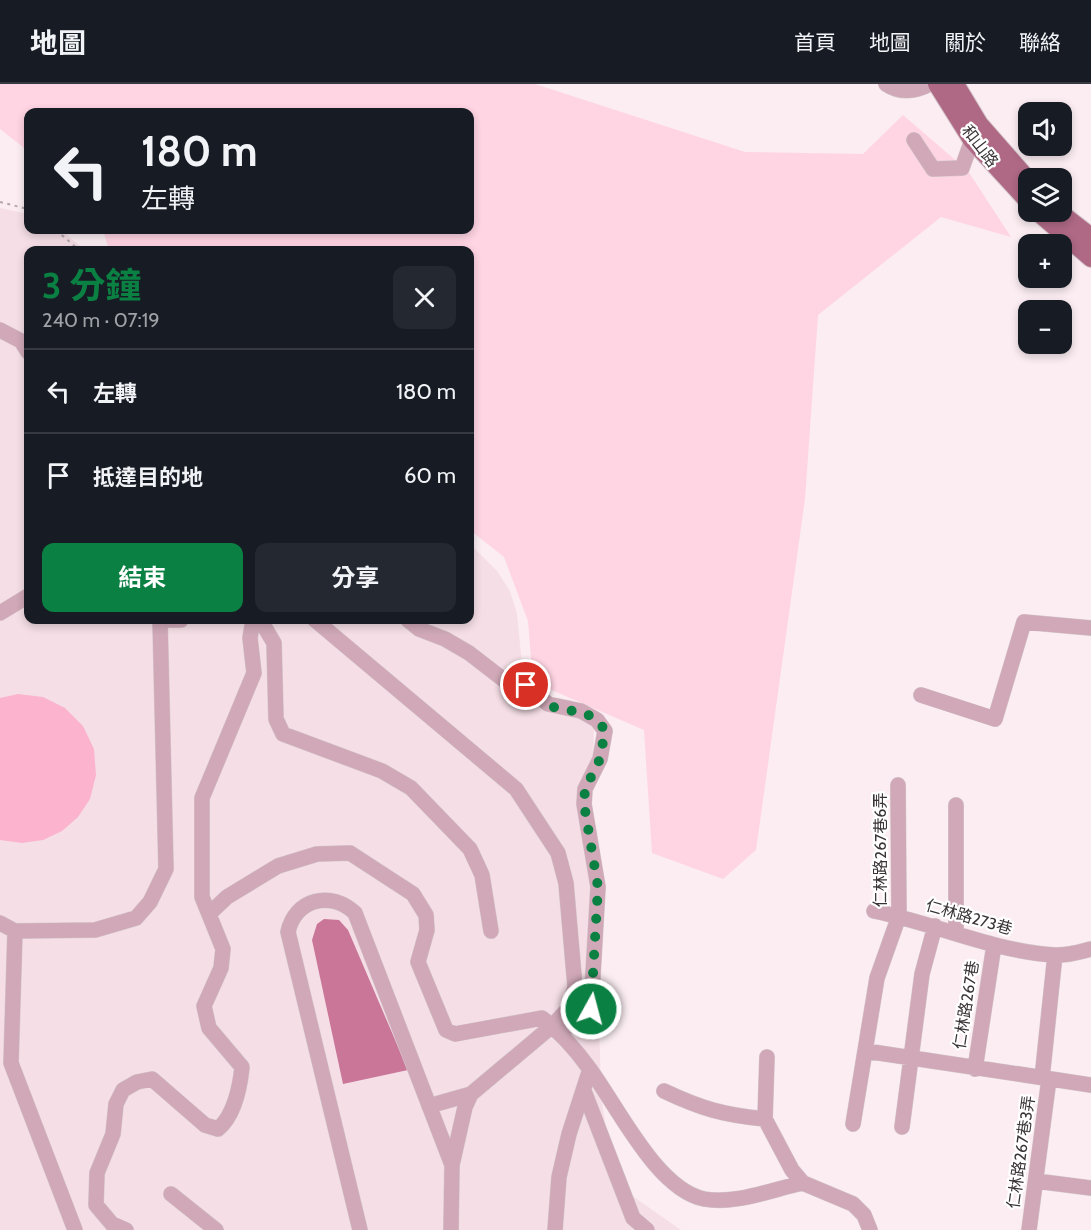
<!DOCTYPE html>
<html lang="zh-TW">
<head>
<meta charset="utf-8">
<style>
  :root { --surface:#171b24; --page:#242831; --text:#f1f3f6; --muted:#9ea1a6; --line:#363941; --accent:#0b8043 }
  body { margin:0; font-family:Cabin,"Noto Sans TC",sans-serif; background:var(--page); color:var(--text); height:100vh; display:flex; flex-direction:column; font-size:22px; white-space:nowrap }
  * { box-sizing:border-box; margin:0 }
  p { font-size:20px; color:var(--muted) }
  .icon { flex:none; width:33px; height:33px; fill:none; stroke:currentColor; stroke-width:2; stroke-linecap:round; stroke-linejoin:round }
  .map { position:relative; flex:1; overflow:hidden }
  .details { position:absolute; left:24px; top:162px; width:450px; height:378px; display:flex; flex-direction:column; background:var(--surface); border-radius:12px; box-shadow:0 3px 9px #0003 }
  .details>* { flex:none }
  .top-card { position:absolute; left:24px; top:24px; width:450px; height:126px; border-radius:12px; box-shadow:0 3px 9px #0003; background:#171b24; color:var(--text); overflow:hidden }
  .fabs { position:absolute; left:1018px; top:18px; display:grid; gap:12px }
  .fabs a { display:grid; place-items:center; width:54px; height:54px; border-radius:12px; background:var(--surface); box-shadow:0 3px 9px #0003; font-size:30px }
  .pin { position:absolute; display:grid; place-items:center; width:51px; height:51px; color:#fff; margin:-26px; border:3px solid #fff; border-radius:50%; box-shadow:0 2px 6px #0007 }
  .me { position:absolute; width:66px; margin:-33px; rotate:7deg; stroke-linejoin:round; filter:drop-shadow(0 0 4px #0008) }
  .turn { display:flex; align-items:center; gap:21px; height:126px; padding:0 18px; font-size:27px }
  .turn .icon { width:78px; height:78px; stroke-width:2.5 }
  .turn b { display:block; font-size:42px; line-height:51px }
  .round { display:grid; place-items:center; flex:none; width:63px; height:63px; border-radius:12px; background:var(--page) }
  .summary { display:flex; align-items:center; justify-content:space-between; height:102px; padding:0 18px }
  h1 { font-size:36px; font-weight:700; line-height:45px; color:var(--accent) }
  .cta { display:flex; gap:12px; margin-top:auto; padding:12px 18px }
  .cta a { flex:1; height:69px; border-radius:12px; background:var(--accent); color:#fff; font-size:24px; font-weight:700; line-height:69px; text-align:center }
  .cta a+a { background:var(--page); color:var(--text) }
  ul { padding:0; list-style:none }
  li { display:flex; align-items:center; gap:18px; height:84px; padding:0 18px; border-top:2px solid var(--line) }
  li div { flex:1 }
  li b { display:block; font-size:22px }
  li em { font-style:normal }
  header { display:flex; align-items:center; gap:36px; box-sizing:border-box; height:84px; padding:0 30px; background:var(--surface); border-bottom:2px solid var(--line) }
  header strong { font-size:28px }
  nav { display:flex; gap:33px; margin-inline-start:auto; font-size:21px }
  .map>svg:first-child { display:block }
  .built { fill:#f5dee6 }
  .green { fill:#ffd4e3 }
  .water { fill:#c97698 }
  .building { fill:#fbb3ce }
  .lines { fill:none; stroke-linecap:round; stroke-linejoin:round }
  .minor-casing { stroke:#d4c8cc; stroke-width:16 }
  .major-casing { stroke:#d4c8cc; stroke-width:20 }
  .path { stroke:#b3a8ac; stroke-width:2; stroke-dasharray:3 4.5; stroke-linecap:butt }
  .minor { stroke:#d0a8b7; stroke-width:15 }
  .major { stroke:#af6985; stroke-width:18 }
  .route { stroke:#0b8043; stroke-width:10; stroke-dasharray:0 18 }
  .labels { text-anchor:middle; dominant-baseline:central; stroke-width:4.5; stroke-linejoin:round; paint-order:stroke }
  .street-label { font-size:16px; fill:#3a3436; stroke:#fff }
</style>
</head>
<body>
<header>
<strong>地圖</strong>
<nav><a>首頁</a><a>地圖</a><a>關於</a><a>聯絡</a></nav>
</header>
<div class="map">
<svg width="1091" height="1146" viewBox="0 0 1091 1146">
  <rect width="100%" height="100%" fill="#fbedf2"/>
  <path class="built" d="M0 124 28 130V146H61L85 166H28V536H470V460L497 487 510 507 517 530 525 610 571 616 589 625 594 641 593 676 578 727 596 816 601 1011 612 1084 631 1111 681 1146H0Z"/>
  <path class="green" d="M0 0H535L745 68 863 70 903 31 968 87 1011 153 941 133 818 231 805 415 756 766 723 795 652 769 644 646 533 598 528 537 504 473 470 446V166H109L103 146H470V28H28V67L0 45Z"/>
  <path class="water" d="M324 835 339 836 348 846 408 986 343 1000 312 856 317 840Z"/>
  <path class="building" d="M18 610 43 613 65 624 83 642 94 665 96 691 90 715 78 733 62 747 43 756 22 759 0 756V614Z"/>
  <g class="lines">
    <defs>
      <path id="minor" d="M886 0C901 10 915 8 930 0
        M914 56 933 85 962 84 972 56
        M0 246 21 257 28 268
        M0 529 28 512
        M159 536H181
        M256 536 261 537 274 559 276 635 283 650 382 687 411 704 470 765 482 791 491 847
        M315 536 516 705 558 769 566 799 575 903 570 923 552 942 471 1010 465 1023 452 1081
        M408 536 419 545 445 555 469 569 504 596 526 601 548 620 581 627 597 636 605 647 600 675 585 705 584 720 598 803 591 925 559 949
        M921 611 995 635 1024 538 1091 544
        M956 721V848
        M874 827C934 839 992 867 1054 871 1067 872 1079 868 1091 865
        M209 830 227 813 278 782 317 770 350 769 413 810 426 831 427 846 418 878 446 946 455 950 542 934C560 948 576 966 589 984 617 1021 656 1105 704 1115 735 1121 773 1105 803 1099
        M0 839 15 847 95 846 136 834 150 818 166 785 160 536
        M15 847 11 979 75 1146
        M866 967 1091 1001
        M767 973 765 1035 792 1086 803 1099 853 1120 864 1131 870 1146
        M975 985 994 861
        M1042 994 1055 871
        M584 1007 633 1134 647 1146
        M664 1007C702 1025 724 1031 765 1035
        M429 1022 471 1010
        M853 1040 877 894 899 832 898 701
        M902 1043 922 890 935 842
        M1036 1097 1091 1104
        M171 1110 216 1146
        M126 1146 112 1140 96 1121 97 1089 113 1050 116 1020 123 1006 137 998 152 995 205 1041 218 1045C234 1032 240 1003 242 983L209 944 204 922 221 884 223 865 202 813V714L254 589 250 554 253 536
        M360 1146 288 848C295 815 331 806 355 829L452 1081 451 1146
        M555 1146 559 1093 569 1050 590 985
        M1029 1146 1049 995"/>
      <path id="major" d="M937 0 972 56 1029 118
        M955 0 979 40 1029 97
        M1038 128 1091 174
        M1059 128 1091 153"/>
    </defs>
    <use href="#minor" class="minor-casing"/>
    <use href="#major" class="major-casing"/>
    <path class="path" d="M0 118 28 125
      M56 146 79 166"/>
    <use href="#minor" class="minor"/>
    <use href="#major" class="major"/>
  </g>
  <g class="lines">
    <path class="route" d="M526 601C533 607 540 616 547 620 570 633 583 618 605 646L600 675 585 705 584 720 598 803 591 925"/>
  </g>
  <g class="labels">
    <g class="street-label">
      <text transform="translate(980 62) rotate(52)">和山路</text>
      <text transform="translate(880 766) rotate(-90)">仁林路267巷6弄</text>
      <text transform="translate(969 833) rotate(16)">仁林路273巷</text>
      <text transform="translate(966 921) rotate(-81)">仁林路267巷</text>
      <text transform="translate(1021 1068) rotate(-82)">仁林路267巷3弄</text>
    </g>
  </g>
</svg>
<div class="fabs">
<a><svg class="icon" aria-label="sound" viewBox="0 0 24 24"><path d="M4 9h4l5-4v14l-5-4H4zM17 9q2 3 0 6"/></svg></a>
<a><svg class="icon" aria-label="layers" viewBox="0 0 24 24"><path d="M12 4l9 5-9 5-9-5zM3 14l9 5 9-5"/></svg></a>
<a>+</a>
<a>−</a>
</div>
<div class="pin" style="left:526px;top:601px;background:#d93025"><svg class="icon" aria-label="arrive" viewBox="0 0 24 24"><path d="M6 21V4h12l-3 4 3 4H6"/></svg></div>
<svg class="me" style="left:591px;top:925px" viewBox="-20 -20 40 40"><circle r="17" fill="#0b8043" stroke="#fff" stroke-width="3"/><path d="M0-11L8 9 0 5-8 9z" fill="#fff"/></svg>
<div class="top-card">
<div class="turn"><svg class="icon" aria-label="left" viewBox="0 0 24 24"><path d="M17 20v-9H6M10 6l-5 5 5 5"/></svg><div><b>180 m</b>左轉</div></div>
</div>
<section class="details">
<div class="summary"><div><h1>3 分鐘</h1><p>240 m · 07:19</p></div><a class="round"><svg class="icon" aria-label="close" viewBox="0 0 24 24"><path d="M6 6l12 12M18 6L6 18"/></svg></a></div>
<ul>
<li><svg class="icon" aria-label="left" viewBox="0 0 24 24"><path d="M17 20v-9H6M10 6l-5 5 5 5"/></svg><div><b>左轉</b></div><em>180 m</em></li>
<li><svg class="icon" aria-label="arrive" viewBox="0 0 24 24"><path d="M6 21V4h12l-3 4 3 4H6"/></svg><div><b>抵達目的地</b></div><em>60 m</em></li>
</ul>
<div class="cta"><a>結束</a><a>分享</a></div>
</section>
</div>
</body>
</html>
